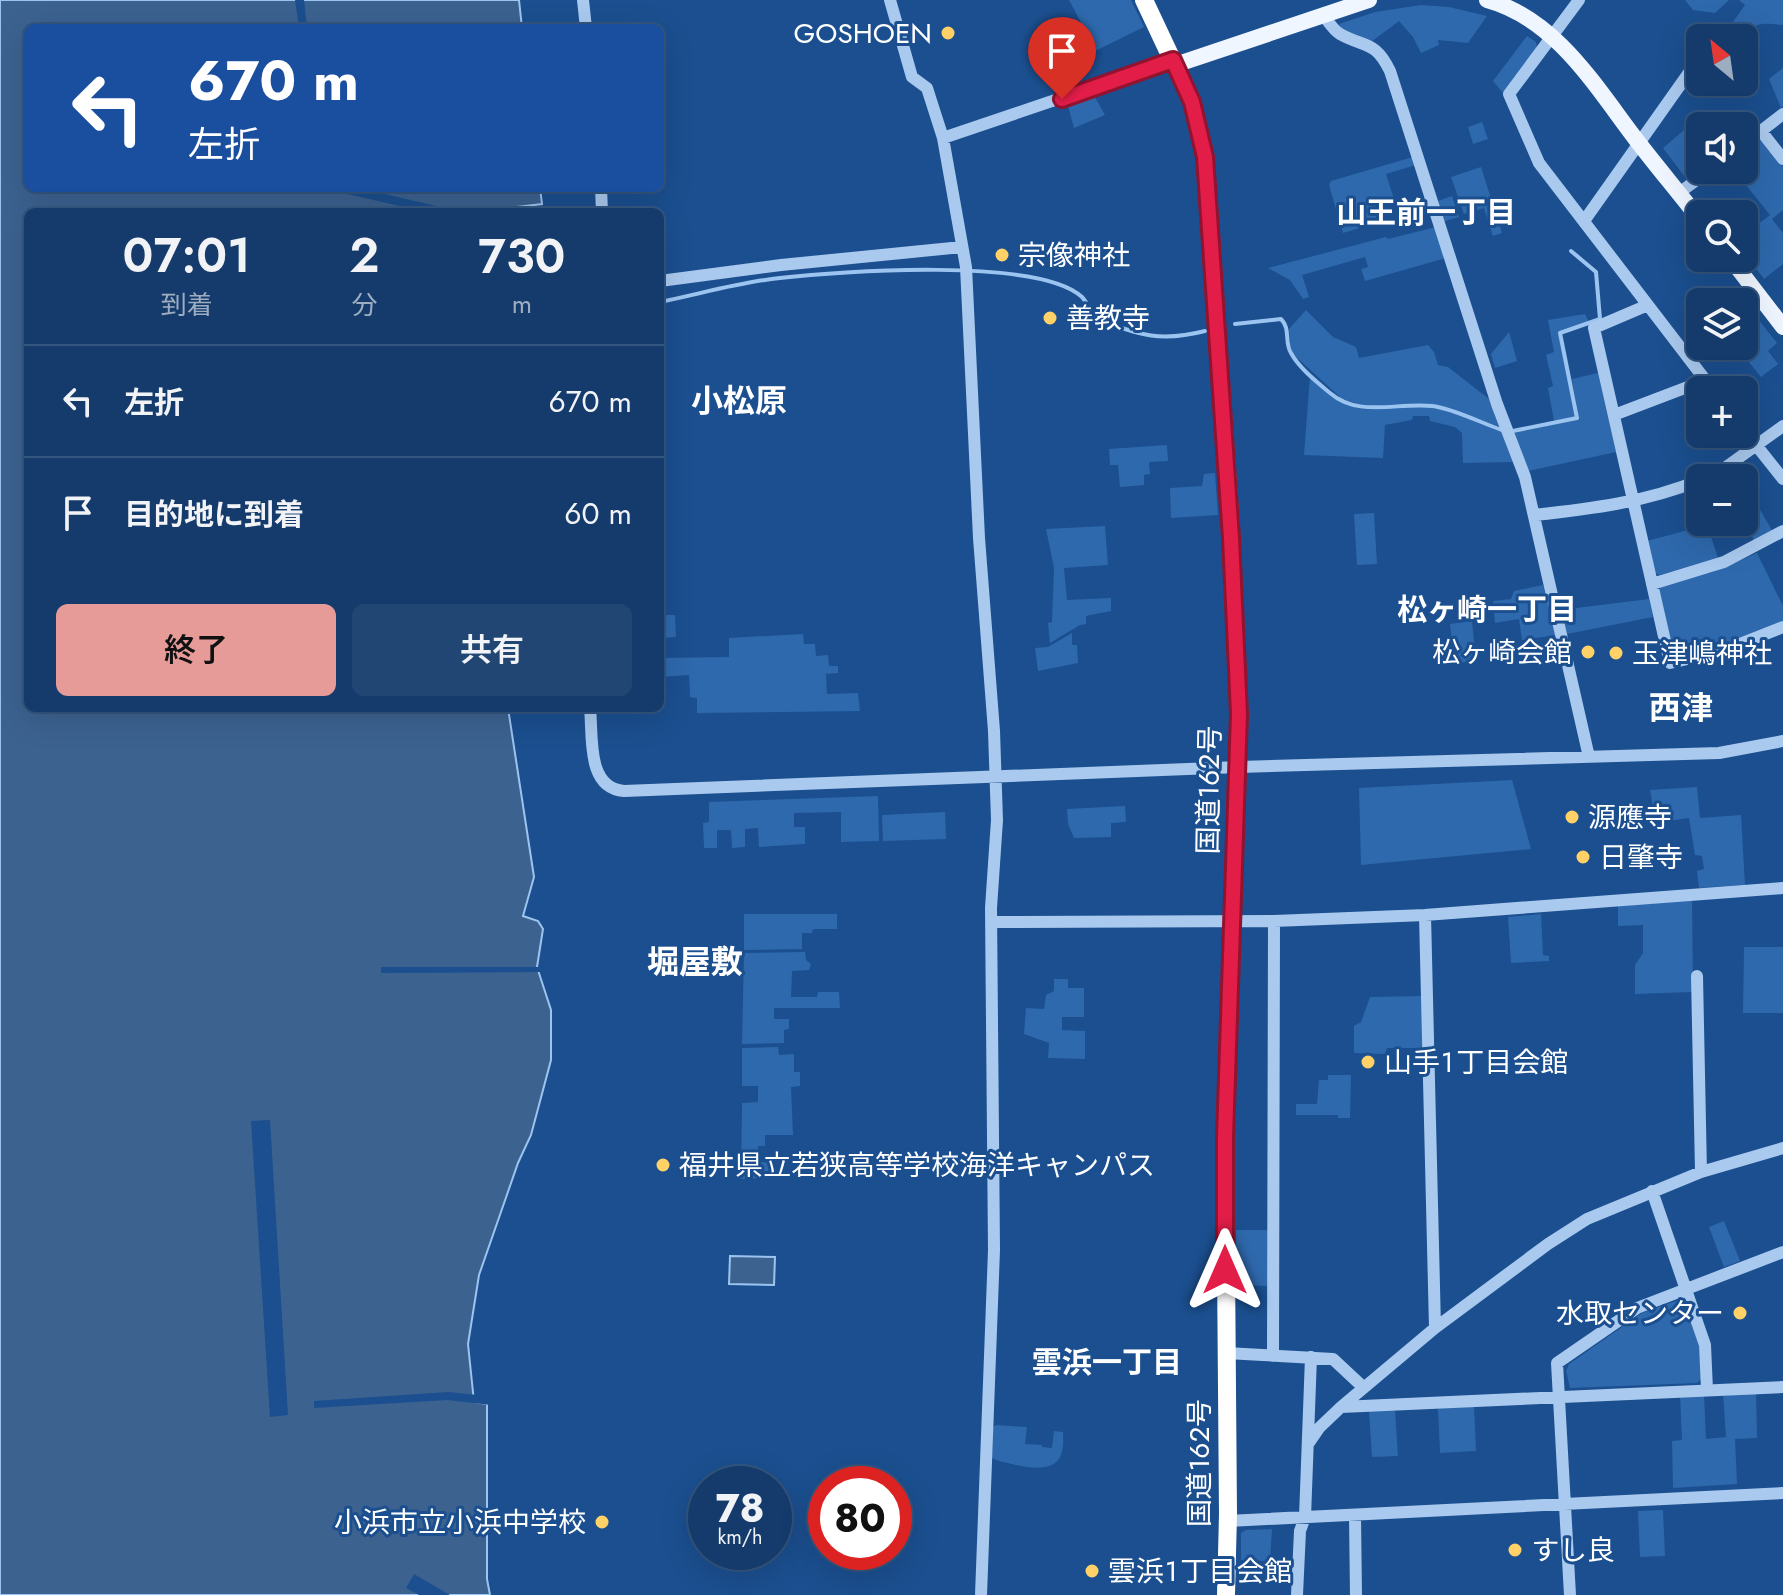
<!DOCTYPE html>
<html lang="ja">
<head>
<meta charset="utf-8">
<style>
  :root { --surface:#143b6b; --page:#214673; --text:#f1f3f6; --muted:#9dadc1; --line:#33557e; --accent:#e69b98 }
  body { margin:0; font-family:Jost,"Noto Sans JP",sans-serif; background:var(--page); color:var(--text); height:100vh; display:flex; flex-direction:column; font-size:30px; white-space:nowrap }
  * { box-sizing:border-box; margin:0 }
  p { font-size:26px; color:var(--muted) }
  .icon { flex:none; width:44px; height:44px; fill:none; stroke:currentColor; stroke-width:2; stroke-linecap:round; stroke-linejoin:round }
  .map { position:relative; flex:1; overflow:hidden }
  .sheet { position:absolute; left:24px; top:208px; width:640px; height:504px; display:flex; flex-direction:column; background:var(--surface); border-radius:12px; box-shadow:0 8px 32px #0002,0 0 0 2px var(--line) }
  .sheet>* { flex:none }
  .banner { position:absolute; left:24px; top:24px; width:640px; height:168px; border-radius:12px; box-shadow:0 8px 32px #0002,0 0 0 2px var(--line); background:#1a4fa0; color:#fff; overflow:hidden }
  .needle { width:52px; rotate:331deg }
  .buttons { position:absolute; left:1686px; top:24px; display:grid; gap:16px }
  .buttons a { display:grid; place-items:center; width:72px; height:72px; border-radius:12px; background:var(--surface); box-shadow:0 8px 32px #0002,0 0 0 2px var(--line); font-size:40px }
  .speed { position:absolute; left:688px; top:1466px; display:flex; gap:16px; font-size:40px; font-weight:700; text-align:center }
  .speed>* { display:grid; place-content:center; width:104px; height:104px; border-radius:50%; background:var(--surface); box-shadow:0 8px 32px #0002,0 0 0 2px var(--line); line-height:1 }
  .speed small { font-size:20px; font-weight:400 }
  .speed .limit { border:12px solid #d22; background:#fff; color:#111 }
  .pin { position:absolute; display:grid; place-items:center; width:68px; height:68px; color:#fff; margin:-82px -34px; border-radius:50% 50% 50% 0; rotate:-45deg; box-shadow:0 0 8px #0007 }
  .pin .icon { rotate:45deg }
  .me { position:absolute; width:88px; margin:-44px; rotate:0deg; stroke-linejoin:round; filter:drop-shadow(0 0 6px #0008) }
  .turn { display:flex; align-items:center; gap:28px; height:168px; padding:0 32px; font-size:36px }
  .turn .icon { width:104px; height:104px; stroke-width:2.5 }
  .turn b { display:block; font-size:56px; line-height:68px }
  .eta { display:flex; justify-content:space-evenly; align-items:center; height:136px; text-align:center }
  .eta b { font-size:48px; font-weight:600; line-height:56px }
  .button { display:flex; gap:16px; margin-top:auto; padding:16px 32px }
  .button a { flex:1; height:92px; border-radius:12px; background:var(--accent); color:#111; font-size:32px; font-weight:600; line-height:92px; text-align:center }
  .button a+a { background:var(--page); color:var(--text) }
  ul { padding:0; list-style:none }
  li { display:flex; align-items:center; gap:24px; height:112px; padding:0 32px; border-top:2px solid var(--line) }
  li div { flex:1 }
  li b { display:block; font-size:30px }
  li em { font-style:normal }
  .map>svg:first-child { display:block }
  .green { fill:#2e69ad }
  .water { fill:#3c6290; stroke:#9cc4f0; stroke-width:2 }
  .pier { fill:#1b4f8f }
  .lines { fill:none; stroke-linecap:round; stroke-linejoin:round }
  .stream { stroke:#9cc4f0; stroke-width:4 }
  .minor { stroke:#a9c9ee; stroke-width:12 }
  .major { stroke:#f0f6ff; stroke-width:16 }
  .highway { stroke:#fff; stroke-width:18 }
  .route-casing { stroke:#92132f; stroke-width:20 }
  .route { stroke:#e11d48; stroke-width:14 }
  .poi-dot { fill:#ffd166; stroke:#1b4f8f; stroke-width:3 }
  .labels { text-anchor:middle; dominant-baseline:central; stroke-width:6; stroke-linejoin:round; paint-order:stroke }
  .poi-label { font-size:28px; fill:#fff; stroke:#1b4f8f; text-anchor:start }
  .street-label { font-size:28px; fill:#fff; stroke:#1b4f8f }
  .neighbourhood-label { font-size:30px; font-weight:bold; fill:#fff; stroke:#1b4f8f }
  .quarter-label { font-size:32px; font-weight:bold; fill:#fff; stroke:#1b4f8f }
</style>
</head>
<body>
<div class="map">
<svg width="1783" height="1595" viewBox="0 0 1783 1595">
  <rect width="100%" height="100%" fill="#1b4f8f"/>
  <path class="green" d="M1069 0H1131L1144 27 1085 56 1075 38 1086 32Z
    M1685 0H1729L1715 13 1693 10Z
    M1739 0H1783V25C1767 24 1754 20 1747 36L1733 38 1726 32 1745 5Z
    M1421 5 1449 7 1487 16 1468 43 1438 40 1439 45 1421 53 1413 37 1399 21 1371 42 1342 30 1339 24 1375 12Z
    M1527 36 1536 42 1537 48 1503 93 1493 81Z
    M1783 68V106L1781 108 1769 79Z
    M1093 94 1105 115 1074 128 1067 102Z
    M1482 122 1488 139 1473 144 1468 127Z
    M1690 125 1700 135V170L1691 178 1685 177 1663 148Z
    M1758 140 1763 141 1783 167V210L1772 219 1783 233V264L1764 279 1744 253V235L1770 215 1734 170H1744V151Z
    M1413 157 1416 165 1386 174 1394 199 1379 204 1383 221 1343 233 1329 185 1331 181Z
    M1481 167 1502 233 1493 236 1484 208 1464 214 1451 177Z
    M1452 196 1459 217 1442 222 1435 202Z
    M1436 227 1446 258 1365 281 1361 269 1368 267 1365 257 1302 275 1309 297 1303 299 1290 280 1268 268 1386 237 1388 239Z
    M1746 304 1777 343 1768 351 1778 364 1761 377 1736 346H1744V305Z
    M1306 310 1333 337 1356 347 1359 358 1428 345 1434 352 1438 365 1448 367 1493 402 1501 427 1433 404 1365 406 1342 399 1294 355 1290 345 1289 329Z
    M1585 314 1589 322 1558 332 1576 417 1554 421 1548 388 1553 386 1546 355 1554 352 1548 320Z
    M1509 332 1517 361 1495 368 1491 354Z
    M1598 373 1616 452 1528 471 1515 433 1579 419 1572 379Z
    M1310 376C1362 428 1371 402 1431 408 1452 410 1482 425 1502 432L1513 462 1463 463 1462 433 1455 427 1430 421 1429 416H1413L1412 420 1385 425 1383 458 1304 455Z
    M1167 445 1168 461 1149 462 1150 474 1144 475V485L1120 487 1118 465H1110L1109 449Z
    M1215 473 1218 515 1171 518 1170 488 1202 486 1204 474Z
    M1755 501 1773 532 1755 542 1744 522V507Z
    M1374 513 1377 564 1357 565 1354 514Z
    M1707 525 1718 558 1659 575 1654 572 1647 541Z
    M1105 526 1108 565 1064 568 1067 600 1111 598V611L1086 616V624L1080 625 1050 643 1048 623 1052 622 1054 568 1046 529Z
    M1757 553 1783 606V621C1748 636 1714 648 1677 656L1673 654 1659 590 1661 586 1713 572Z
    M1543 585 1556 635 1522 640 1519 619 1495 623 1493 601 1511 599 1514 591Z
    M1649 599 1653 617 1567 634 1560 610Z
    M660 615H675L676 637 660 638Z
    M1472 621 1476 660 1455 664 1450 624Z
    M1072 633V645H1077L1078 663 1038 671 1035 648 1048 647Z
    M803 634 804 644H815L816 656 828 655 829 666H838V673L826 674 827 694 858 693 860 711 697 713V698L690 697 689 675 660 677V658L729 657V638Z
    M1512 780 1531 849 1361 865 1359 788Z
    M1697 787 1700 818 1741 815 1745 885 1699 888 1697 871 1704 869 1702 856 1695 855 1689 818 1656 823 1650 790Z
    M878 796 879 841 841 842V812L794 813V827H805V844L759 847 758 828 745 829V847L732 848 731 830H717V848H704L703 823 709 822V802Z
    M1125 806 1126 822 1111 823V837L1074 838 1068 824 1067 809Z
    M945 812 946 839 883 841 882 815Z
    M1692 897 1693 992 1635 994V965L1643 953V925L1618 926V905Z
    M744 914H837V929H813L812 933H802V949L744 950Z
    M1541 914 1543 955 1549 956V961L1511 963 1508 917Z
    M1744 947H1783V1013H1743Z
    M805 952 806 960 811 964 809 970 792 971 791 997H817L818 992H839L840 1008H774V1019H789V1029L784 1030V1043L742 1044 744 953Z
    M1054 979H1068V988H1084V1017H1062V1030L1085 1031V1059L1048 1058 1049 1043 1024 1034 1026 1008 1044 1009 1046 995 1054 991Z
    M1423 996 1424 1048H1387L1385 1054 1354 1053V1026L1361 1022 1370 997Z
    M778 1047 779 1055 794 1054V1072H800V1086L791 1087 793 1135H765V1146H758V1162L775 1163V1178L741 1179 742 1103 758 1102V1086H742V1048Z
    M1328 1075H1351L1350 1118H1338V1115H1296V1104H1317L1319 1080H1328Z
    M1724 1221 1740 1261 1724 1267 1709 1227Z
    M1236 1230H1268L1269 1286 1236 1285Z
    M1679 1300 1685 1303 1699 1346 1701 1379 1697 1383 1570 1388 1566 1371 1569 1364 1642 1313Z
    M1756 1392 1757 1438 1735 1439 1737 1484 1673 1488 1672 1441 1682 1440 1680 1395 1704 1394 1706 1439 1726 1437 1723 1393Z
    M1474 1406 1476 1451 1440 1453 1438 1408Z
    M1395 1410 1398 1456 1372 1457 1369 1411Z
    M996 1425 1027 1427 1025 1444 1042 1445V1447L1052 1448 1054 1431 1063 1432C1063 1438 1064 1445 1062 1451 1057 1478 1017 1465 999 1461L992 1458 993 1427Z
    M1663 1510 1665 1556 1640 1557 1638 1511Z
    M1272 1529 1270 1561 1241 1560V1533L1246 1530Z"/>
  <path class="water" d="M0 0H519L522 28H28V188H540L542 204 473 212H28V708H508L534 877 523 916 538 921 543 929 537 967 551 1010V1060L531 1135 518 1163 479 1275 468 1344 474 1402 487 1404V1579L490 1595H0Z
    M730 1256 775 1257 774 1285 729 1284Z"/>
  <path class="pier" d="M295 0H304L307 28H299Z
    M321 188H359L462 212H426Z
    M381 967H541L543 972 381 973Z
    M270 1120 288 1415 270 1417 251 1121Z
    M448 1392 478 1395V1399L489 1401 491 1405 447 1400 314 1408V1401Z
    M414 1574 450 1595H419L406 1588Z"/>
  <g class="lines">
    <path class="stream" d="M660 302C700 294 740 282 780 278 840 271 1039 257 1082 297 1087 302 1090 311 1094 318 1138 334 1158 343 1205 331
      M1235 324 1281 319C1291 329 1284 342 1291 353 1299 368 1317 382 1330 393 1359 418 1397 402 1432 406 1452 408 1481 423 1502 430
      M1513 431 1577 418 1560 333 1600 319 1596 272 1571 251"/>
    <path class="minor" d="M583 0 586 28
      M890 0 912 77 927 88 943 138 966 267 979 538 994 731 997 820 991 908 994 1250 981 1595
      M1579 0 1509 94 1539 163 1713 390
      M1323 15C1328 21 1333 30 1340 34 1365 48 1375 40 1390 71L1497 404 1525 477 1589 757
      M1761 131 1783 159
      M943 138 1173 60
      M1744 144 1783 114
      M601 188 602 212
      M1679 193 1710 170
      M1584 221 1700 57
      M660 281 781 265 962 247
      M1648 305 1594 328 1670 663 1722 651 1783 627
      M1614 415 1706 380
      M1744 430 1783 479
      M1704 478 1726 467 1783 426
      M1534 515C1590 509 1647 502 1700 480
      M1652 584 1724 562 1783 531
      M590 708C593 736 586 788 624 791L1239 767 1719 753 1783 741
      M1425 915 1435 1328
      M992 922 1274 921 1425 915 1783 888
      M1697 976 1701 1172
      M1652 1191 1705 1345 1707 1390
      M1226 1353 1333 1359 1363 1387
      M1273 1356 1274 921
      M1341 1407 1783 1387
      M1308 1444 1319 1428 1341 1407 1435 1328 1548 1244 1587 1219 1701 1172 1783 1148
      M1355 1516 1356 1595
      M1228 1521 1783 1493
      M1297 1595 1300 1531 1305 1517 1311 1357
      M1570 1595 1557 1363 1637 1308 1783 1252"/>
    <path class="major" d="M1487 0C1557 19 1597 89 1638 142 1658 168 1680 194 1700 220
      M1175 65 1369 0
      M1730 258 1783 327"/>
    <path class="highway" d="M1144 0 1192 102 1205 157 1230 516 1239 714 1225 1138 1228 1514 1226 1595"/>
  </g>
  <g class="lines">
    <defs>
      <path id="route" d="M1062 99 1173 60 1192 102 1205 157 1231 538 1239 714 1225 1138V1270"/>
    </defs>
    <use href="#route" class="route-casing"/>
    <use href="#route" class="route"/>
  </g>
  <g class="poi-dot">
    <circle cx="948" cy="33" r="8"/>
    <circle cx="1002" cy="255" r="8"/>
    <circle cx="1050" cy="318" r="8"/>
    <circle cx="1588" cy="652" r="8"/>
    <circle cx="1616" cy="653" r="8"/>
    <circle cx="1572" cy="817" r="8"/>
    <circle cx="1583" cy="857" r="8"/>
    <circle cx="1368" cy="1062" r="8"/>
    <circle cx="663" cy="1165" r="8"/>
    <circle cx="1740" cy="1313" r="8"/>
    <circle cx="602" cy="1522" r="8"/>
    <circle cx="1515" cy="1550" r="8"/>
    <circle cx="1092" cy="1571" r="8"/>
  </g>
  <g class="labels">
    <g class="poi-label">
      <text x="932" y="33" text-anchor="end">GOSHOEN</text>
      <text x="1018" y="255">宗像神社</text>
      <text x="1066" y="318">善教寺</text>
      <text x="1572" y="652" text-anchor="end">松ヶ崎会館</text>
      <text x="1632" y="653">玉津嶋神社</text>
      <text x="1588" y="817">源應寺</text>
      <text x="1599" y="857">日肇寺</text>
      <text x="1384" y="1062">山手１丁目会館</text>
      <text x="679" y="1165">福井県立若狭高等学校海洋キャンパス</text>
      <text x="1724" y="1313" text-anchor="end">水取センター</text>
      <text x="586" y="1522" text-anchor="end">小浜市立小浜中学校</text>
      <text x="1531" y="1550">すし良</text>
      <text x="1108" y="1571">雲浜１丁目会館</text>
    </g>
    <g class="street-label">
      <text transform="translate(1209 790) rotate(-89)">国道162号</text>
      <text transform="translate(1199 1463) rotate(-90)">国道162号</text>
    </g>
    <g class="neighbourhood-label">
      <text x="1426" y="212">山王前一丁目</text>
      <text x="1487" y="609">松ヶ崎一丁目</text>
      <text x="1107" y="1362">雲浜一丁目</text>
    </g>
    <g class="quarter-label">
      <text x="739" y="401">小松原</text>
      <text x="1681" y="708">西津</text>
      <text x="695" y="962">堀屋敷</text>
    </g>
  </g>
</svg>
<div class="buttons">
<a><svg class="needle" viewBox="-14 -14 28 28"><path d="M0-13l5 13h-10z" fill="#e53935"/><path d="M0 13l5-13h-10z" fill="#9dadc1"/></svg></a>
<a><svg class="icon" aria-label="sound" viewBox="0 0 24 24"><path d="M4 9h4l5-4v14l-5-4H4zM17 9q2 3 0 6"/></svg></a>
<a><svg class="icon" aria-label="search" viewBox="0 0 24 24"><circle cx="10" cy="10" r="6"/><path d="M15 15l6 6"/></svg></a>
<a><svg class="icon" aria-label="layers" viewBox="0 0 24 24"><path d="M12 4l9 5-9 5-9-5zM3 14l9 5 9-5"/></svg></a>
<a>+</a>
<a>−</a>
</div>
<div class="speed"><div>78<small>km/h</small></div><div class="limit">80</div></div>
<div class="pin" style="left:1062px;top:99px;background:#d93025"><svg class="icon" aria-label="arrive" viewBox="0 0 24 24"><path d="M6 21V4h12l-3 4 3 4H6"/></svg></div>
<svg class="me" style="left:1225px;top:1270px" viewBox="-20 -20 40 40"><path d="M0-17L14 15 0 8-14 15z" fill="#e11d48" stroke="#fff" stroke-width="4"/></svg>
<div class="banner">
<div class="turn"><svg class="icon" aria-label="left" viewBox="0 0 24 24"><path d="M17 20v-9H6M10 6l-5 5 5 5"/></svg><div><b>670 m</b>左折</div></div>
</div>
<section class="sheet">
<div class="eta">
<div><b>07:01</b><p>到着</p></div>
<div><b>2</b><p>分</p></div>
<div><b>730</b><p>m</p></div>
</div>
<ul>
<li><svg class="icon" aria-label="left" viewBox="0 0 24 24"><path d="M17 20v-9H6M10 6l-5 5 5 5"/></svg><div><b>左折</b></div><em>670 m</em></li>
<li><svg class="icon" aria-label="arrive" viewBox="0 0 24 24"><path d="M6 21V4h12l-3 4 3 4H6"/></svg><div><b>目的地に到着</b></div><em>60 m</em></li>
</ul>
<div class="button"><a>終了</a><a>共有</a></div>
</section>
</div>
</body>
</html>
